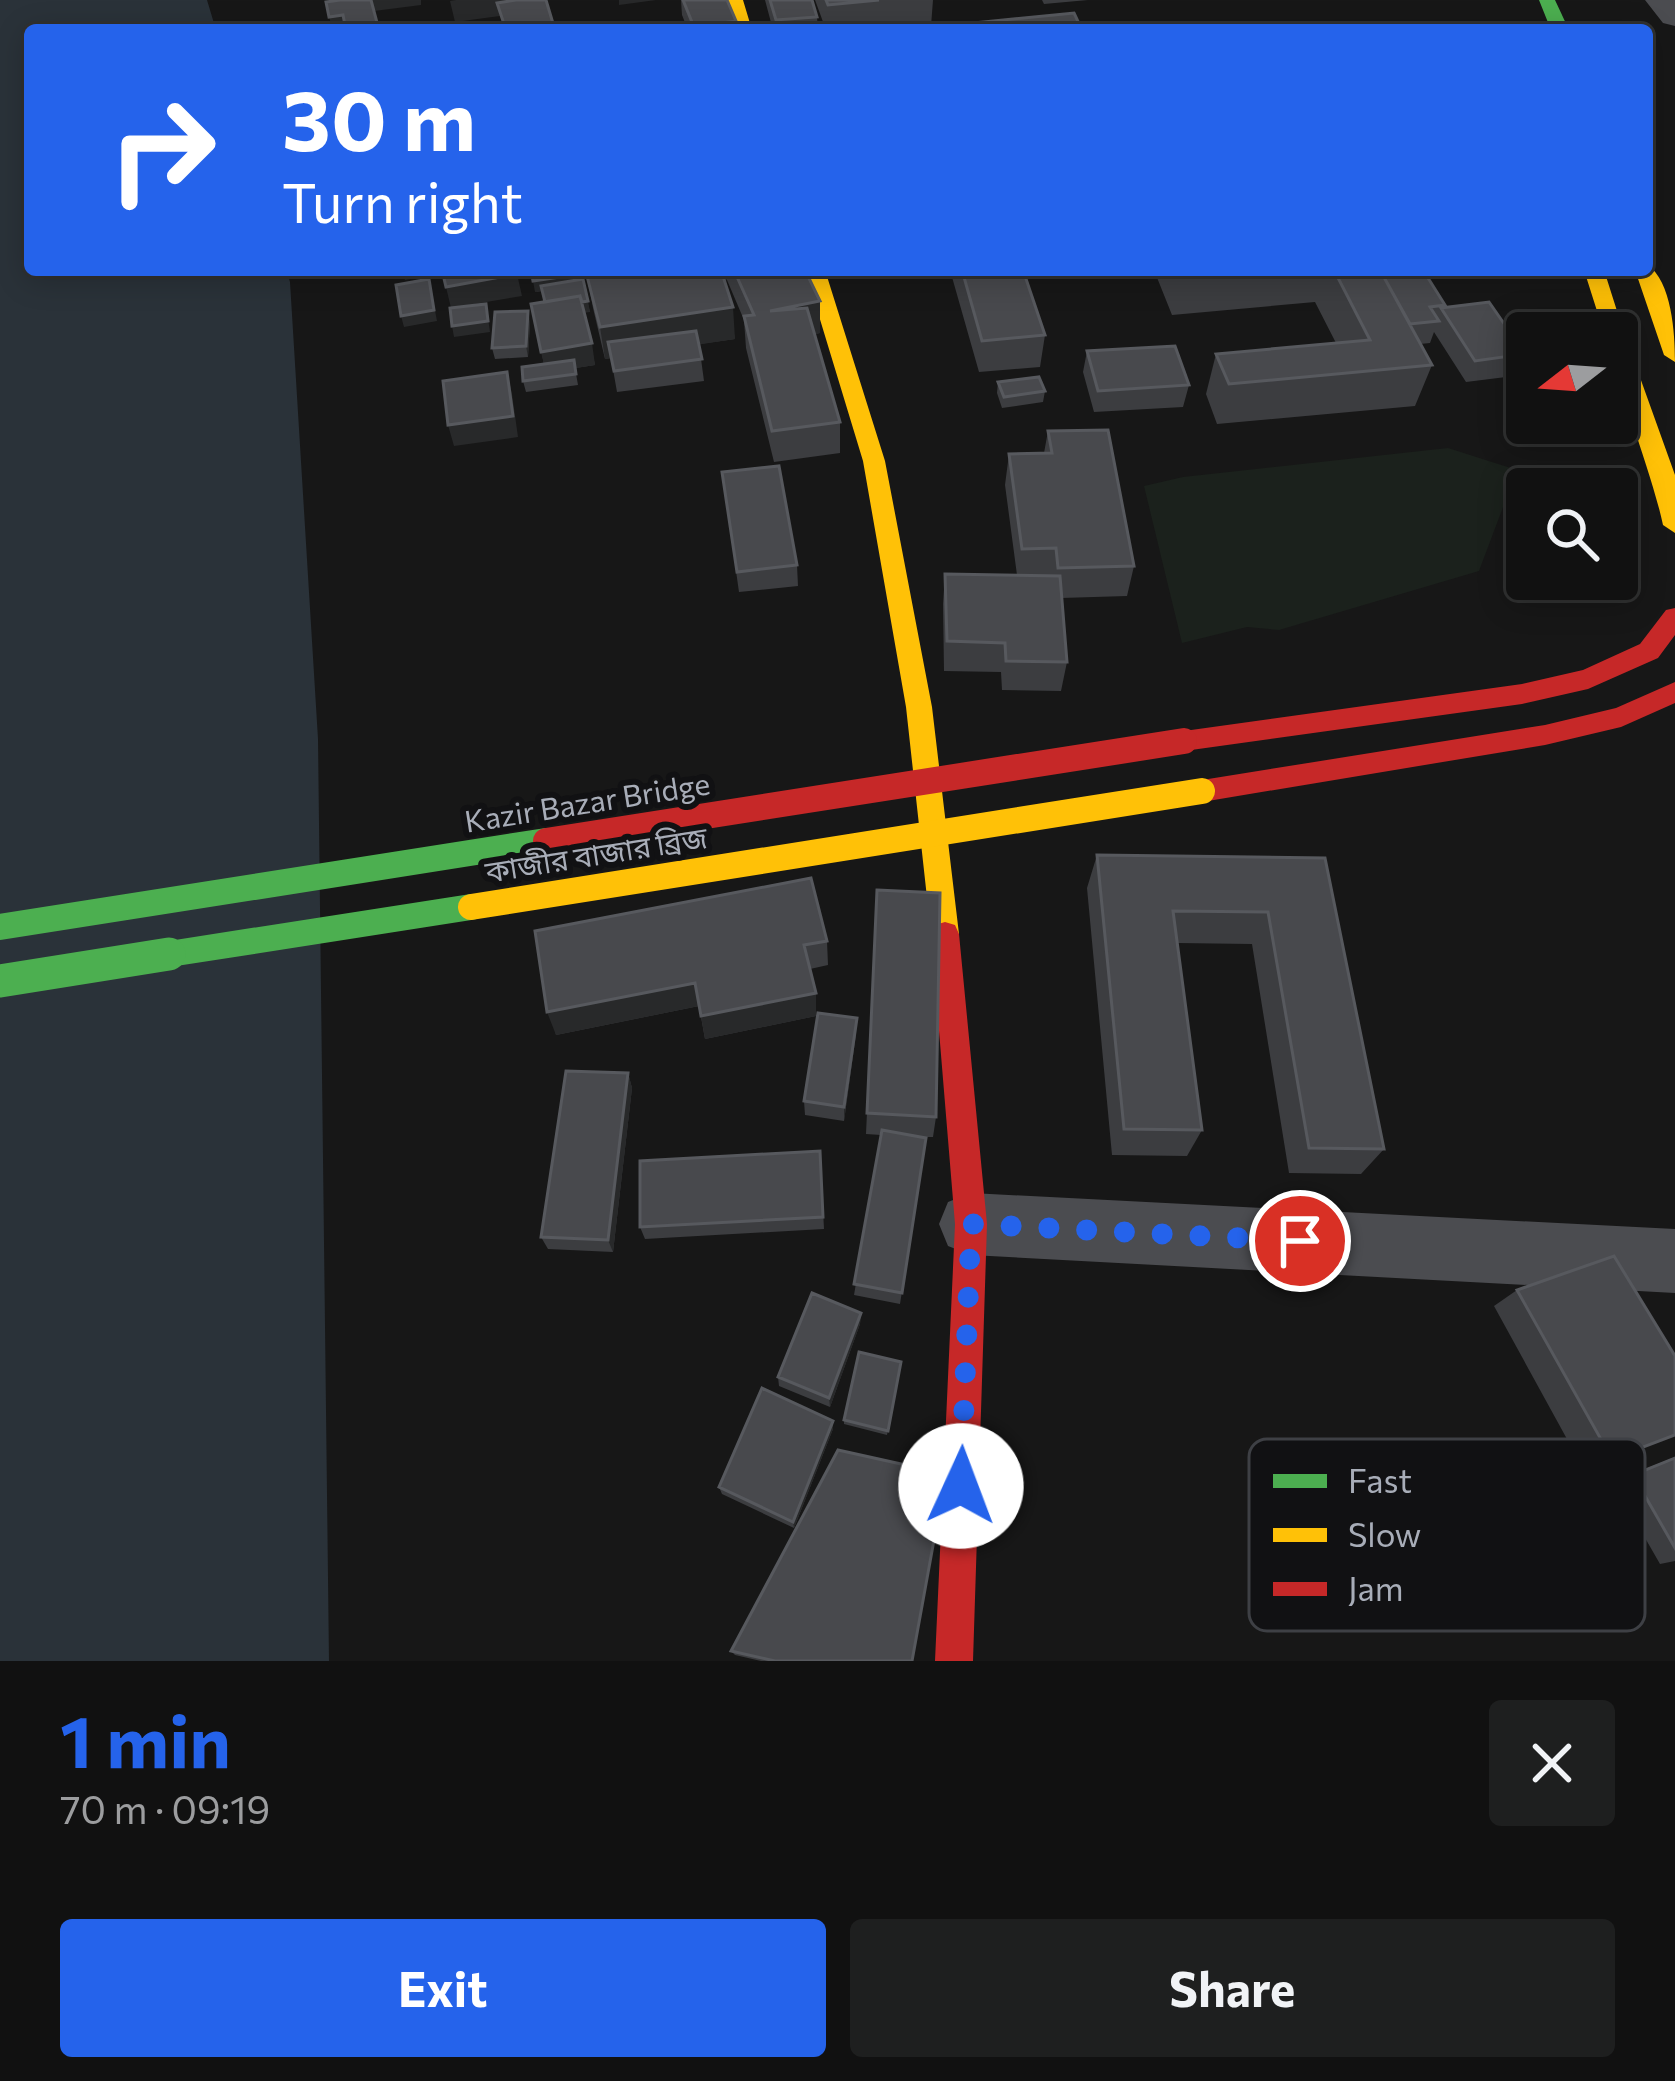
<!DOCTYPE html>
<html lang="en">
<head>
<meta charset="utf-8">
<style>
  :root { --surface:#111; --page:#1e1f1f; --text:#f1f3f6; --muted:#9c9d9f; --line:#303131; --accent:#2563eb }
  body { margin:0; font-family:Commissioner,"Noto Sans Bengali",sans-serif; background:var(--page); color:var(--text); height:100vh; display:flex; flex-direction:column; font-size:45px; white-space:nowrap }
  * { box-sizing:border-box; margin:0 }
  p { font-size:39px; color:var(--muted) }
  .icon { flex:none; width:66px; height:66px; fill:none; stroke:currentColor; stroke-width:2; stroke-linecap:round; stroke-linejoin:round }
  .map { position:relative; height:1661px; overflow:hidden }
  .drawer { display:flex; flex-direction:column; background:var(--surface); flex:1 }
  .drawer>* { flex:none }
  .guide { position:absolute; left:24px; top:24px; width:1629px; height:252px; border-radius:12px; box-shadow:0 6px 30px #0003,0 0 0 3px var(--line); background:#2563eb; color:#fff; overflow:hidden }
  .needle { width:78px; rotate:253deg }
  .fabs { position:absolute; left:1506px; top:312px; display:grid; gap:24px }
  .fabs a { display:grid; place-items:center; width:132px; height:132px; border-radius:12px; background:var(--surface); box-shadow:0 6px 30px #0003,0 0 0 3px var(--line); font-size:60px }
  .pin { position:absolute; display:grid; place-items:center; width:102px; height:102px; color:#fff; margin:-51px; border:6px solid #fff; border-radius:50%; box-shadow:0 3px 12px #0007 }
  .me { position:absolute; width:132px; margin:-66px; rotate:2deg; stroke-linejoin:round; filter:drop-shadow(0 0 9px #0008) }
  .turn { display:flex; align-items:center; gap:42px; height:252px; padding:0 60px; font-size:54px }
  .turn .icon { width:156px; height:156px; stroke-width:2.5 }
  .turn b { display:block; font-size:84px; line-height:102px }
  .round { display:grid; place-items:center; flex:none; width:126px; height:126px; border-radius:12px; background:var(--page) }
  .summary { display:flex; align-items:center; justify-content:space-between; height:204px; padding:0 60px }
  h1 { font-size:72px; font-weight:700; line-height:90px; color:var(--accent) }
  .button { display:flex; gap:24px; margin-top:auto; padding:24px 60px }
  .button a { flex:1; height:138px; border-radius:12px; background:var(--accent); color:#fff; font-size:48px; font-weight:700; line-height:138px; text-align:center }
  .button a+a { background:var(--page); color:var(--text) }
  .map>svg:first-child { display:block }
  .green { fill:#1b211c }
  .water { fill:#2a3239 }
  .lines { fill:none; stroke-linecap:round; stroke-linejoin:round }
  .street { fill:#4b4c50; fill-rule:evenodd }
  .fast { fill:#4caf50; fill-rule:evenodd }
  .slow { fill:#ffc107; fill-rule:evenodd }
  .jam { fill:#c62828; fill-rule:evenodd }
  .fast-bridge-far1 { stroke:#4caf50; stroke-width:26 }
  .fast-bridge { stroke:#4caf50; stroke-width:33 }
  .slow-bridge { stroke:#ffc107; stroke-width:26 }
  .jam-bridge { stroke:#c62828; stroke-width:26 }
  .wall { fill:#3c3d40 }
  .shaded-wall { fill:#28292a }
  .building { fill:#48494d; stroke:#57595e; stroke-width:3 }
  .route { stroke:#2563eb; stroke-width:21; stroke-dasharray:0 37.8 }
  .labels { text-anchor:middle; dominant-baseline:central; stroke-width:12; stroke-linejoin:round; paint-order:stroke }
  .street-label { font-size:30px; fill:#a8adb8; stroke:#111113 }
  .key { fill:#111113; stroke:#3e4045; stroke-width:3 }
  .key-label { font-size:33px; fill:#a8adb8 }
</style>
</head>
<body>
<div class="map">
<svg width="1675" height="1661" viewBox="0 0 1675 1661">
  <rect width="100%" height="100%" fill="#171717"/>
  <path class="green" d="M1448 448 1517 470 1479 571 1279 630 1247 627 1182 643 1144 486 1183 477Z"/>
  <path class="water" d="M0 0H207L216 30H30V270H286L290 282 318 739 329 1661H0Z"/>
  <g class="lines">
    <path class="street" d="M1645 0H1675V26L1663 23Z
      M971 1193 1675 1229V1293L971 1255 948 1246 939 1224 948 1202Z"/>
    <path class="fast" d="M1539 0H1555L1569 30H1551Z"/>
    <path class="slow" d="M727 0H743L752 30H734Z
      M1647 264C1672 282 1675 333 1675 362L1664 355 1635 270H1647Z
      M805 270H825L885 461 932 707 959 934 955 943 945 946 935 943 931 934 906 707 863 461Z
      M1584 270H1604L1624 333 1620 338 1628 344 1675 475V533L1663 525C1649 460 1617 399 1617 333H1604Z"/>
    <path class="jam" d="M1675 608V635L1658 658 1588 689 1522 704 1184 751 1171 741 1184 731 1522 684 1583 670 1640 644 1666 610Z
      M1675 682V703L1621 727 1545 745 1202 802 1193 799 1189 791 1193 783 1202 780 1545 725 1616 708Z
      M945 922 955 925 959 934 987 1224 973 1661H935L955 1224 931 934 935 925Z"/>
    <path class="fast-bridge-far1" d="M0 927 546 841
      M150 957 471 907"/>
    <path class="fast-bridge" d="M0 981 169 954"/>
    <path class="slow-bridge" d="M471 907 1202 791"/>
    <path class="jam-bridge" d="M546 841 1184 741"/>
  </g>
  <path class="wall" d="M681 0H727L736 21 737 30H688L682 15Z
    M765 0H812L817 17 818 30H773Z
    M815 0H933L931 26 894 30H826Z
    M1042 0H1088L1044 4Z
    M579 270 590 312H584L595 365 575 368 578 385 526 392 523 381 544 364 531 304 545 302 542 291 535 292Z
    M593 270H805L820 301V333L815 334 840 422V453L774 462 746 348 744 320 727 280 724 281 735 339 699 344 704 381 617 392 611 358 605 359 593 308 587 276 594 275Z
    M950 270H1023L1045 335 1040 367 979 372Z
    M1154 270H1423L1445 305 1444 307 1525 354 1514 376 1466 382 1434 332 1430 343 1420 344 1432 365 1415 406 1217 424 1206 394 1216 354 1336 343 1315 302 1172 315Z
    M530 322 528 357 495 359 492 348Z
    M1087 351 1189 385 1183 407 1094 412 1083 372Z
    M998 382 1045 391 1043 402 1002 408 997 393Z
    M1527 394V423H1577L1574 429 1523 432 1509 406 1514 395Z
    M1048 431 1134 566 1127 596 1061 598 1067 662 1061 691 1002 690 1001 672 944 671 943 604 945 574 1017 575 1005 485 1009 454 1044 453Z
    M722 472 797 565 798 586 739 592Z
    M1097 855 1325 858 1384 1149 1361 1174 1289 1173 1252 944 1177 943 1202 1130 1187 1156 1112 1155 1087 888Z
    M877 890 936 1117 933 1137H919L926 1138 900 1304 854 1295 881 1135 866 1134Z
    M535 931 827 941 828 965 810 969 816 1016 705 1039 699 1006 556 1035Z
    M856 1034 844 1121 805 1115 804 1101Z
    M628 1073 632 1088 613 1252 548 1249 541 1237Z
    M820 1151 824 1229 645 1239 640 1227Z
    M1517 1290 1675 1435 1584 1470 1494 1306Z
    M861 1313 860 1324 830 1407 779 1386 778 1377Z
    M901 1362 887 1435 844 1424V1420Z
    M833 1421V1429L794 1528 722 1494 719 1487Z
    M1675 1457V1561L1660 1564 1613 1482Z
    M731 1651 912 1661H761L735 1655Z"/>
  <path class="shaded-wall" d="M350 0H421V5L374 11Z
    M456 0H529L497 3 500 16 455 22 450 1Z
    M619 0H656L619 5Z
    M343 15 347 30H333L329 17Z
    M736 21 737 30H694V27Z
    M402 270H460L405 280Z
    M604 270H726L727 280 602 303 597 271Z
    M517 274 522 296 451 308 446 287Z
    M580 274 582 285 535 292 533 281Z
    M429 279 437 321 404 327 401 316Z
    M588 301 590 312 548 318 546 307Z
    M820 301V333L771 343 770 311Z
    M486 304 490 332 454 337 452 326Z
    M733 307 735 339 605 359 600 327Z
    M528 311 530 322 528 357 526 346Z
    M592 343 595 365 546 373 541 352Z
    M507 372 512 394 518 437 454 446 448 425Z
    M695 983 699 1006 556 1035 547 1012Z
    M816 993V1016L705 1039 701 1016Z
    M857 1018 856 1034 844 1121V1107Z
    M628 1073 632 1088 613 1252 608 1240Z
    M861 1313 860 1324 830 1407 829 1398Z
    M833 1421V1429L794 1528 793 1522Z"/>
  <path class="building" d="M340 0H371L379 30H346L343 15 329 17 326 2Z
    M516 0H546L555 30H506L497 3Z
    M683 0H727L736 21 694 27Z
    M770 0H812L817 17 776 20Z
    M826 0H879L828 5Z
    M1074 13 1082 30H976L973 23Z
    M442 270H516L517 274 446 287Z
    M531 270H579L580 274 533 281Z
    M630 270H721L733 307 600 327 587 276Z
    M734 270H805L820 301 770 311 807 308 840 422 772 431 744 316 754 315Z
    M962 270H1023L1045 335 982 341Z
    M1180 270H1222L1182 273Z
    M1334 270H1380L1432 365 1229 384 1216 354 1370 340Z
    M1380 270H1423L1445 305 1430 307 1439 321 1410 324Z
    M429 279 434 310 401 316 396 285Z
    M583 279 588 301 582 302 580 296 545 302 541 286Z
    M580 296 592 343 541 352 531 304Z
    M1489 302 1525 354 1475 361 1441 308Z
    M486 304 488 321 452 326 450 308Z
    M528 311 526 346 492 348 495 312Z
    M696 331 702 359 614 371 608 342Z
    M1175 346 1189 385 1098 391 1087 351Z
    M574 360 576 374 523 381 522 367Z
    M507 372 513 416 448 425 443 381Z
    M1039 377 1045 391 1004 397 998 382Z
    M1527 394V419L1514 395Z
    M1108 430 1134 566 1058 568 1056 548 1022 549 1009 454 1052 453 1048 431Z
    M779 466 797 565 737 572 722 472Z
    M945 574 1060 576 1067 662 1006 661 1005 643 947 641Z
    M1097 855 1325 858 1384 1149 1309 1148 1268 912 1173 911 1202 1130 1124 1129Z
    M811 878 827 941 804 945 816 993 701 1016 695 983 547 1012 535 931Z
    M877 890 940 893 936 1117 867 1113Z
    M818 1013 857 1018 844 1107 804 1101Z
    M566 1071 628 1073 608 1240 541 1237Z
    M882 1130 926 1138 902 1293 854 1284Z
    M820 1151 823 1217 640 1227V1161Z
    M1614 1256 1675 1356V1435L1612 1459 1517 1290Z
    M812 1293 861 1313 829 1398 778 1377Z
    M859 1352 901 1362 888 1431 844 1420Z
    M762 1388 833 1421 793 1522 719 1487Z
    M838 1450 946 1474 912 1661H775L731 1651Z
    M1675 1458V1548L1633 1475Z"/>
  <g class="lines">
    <path class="route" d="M961 1486 971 1224 1300 1241"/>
  </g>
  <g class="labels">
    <g class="street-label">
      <text transform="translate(587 801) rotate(-9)">Kazir Bazar Bridge</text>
      <text transform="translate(596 853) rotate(-9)">কাজীর বাজার ব্রিজ</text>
    </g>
  </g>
  <rect x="1249" y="1439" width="396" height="192" rx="18" class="key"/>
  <rect x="1273" y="1474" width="54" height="14" fill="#4caf50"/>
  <rect x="1273" y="1528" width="54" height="14" fill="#ffc107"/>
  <rect x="1273" y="1582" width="54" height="14" fill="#c62828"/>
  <g class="key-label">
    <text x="1348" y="1493">Fast</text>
    <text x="1348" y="1547">Slow</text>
    <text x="1348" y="1601">Jam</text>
  </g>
</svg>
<div class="fabs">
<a><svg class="needle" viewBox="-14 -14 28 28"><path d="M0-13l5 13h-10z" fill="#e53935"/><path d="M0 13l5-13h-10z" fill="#9c9d9f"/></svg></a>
<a><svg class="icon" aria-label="search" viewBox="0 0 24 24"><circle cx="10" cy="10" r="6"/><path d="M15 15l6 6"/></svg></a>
</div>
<div class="pin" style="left:1300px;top:1241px;background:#d93025"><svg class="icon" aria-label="arrive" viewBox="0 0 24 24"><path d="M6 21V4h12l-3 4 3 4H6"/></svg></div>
<svg class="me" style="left:961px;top:1486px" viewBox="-20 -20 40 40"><circle r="19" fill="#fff"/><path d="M0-13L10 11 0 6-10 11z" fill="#2563eb"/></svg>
<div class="guide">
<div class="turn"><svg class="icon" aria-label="right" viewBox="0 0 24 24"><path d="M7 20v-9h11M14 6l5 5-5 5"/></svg><div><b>30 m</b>Turn right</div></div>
</div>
</div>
<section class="drawer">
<div class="summary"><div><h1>1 min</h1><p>70 m · 09:19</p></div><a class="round"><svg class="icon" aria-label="close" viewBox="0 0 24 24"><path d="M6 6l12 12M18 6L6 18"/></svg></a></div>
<div class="button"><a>Exit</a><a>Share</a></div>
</section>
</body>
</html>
